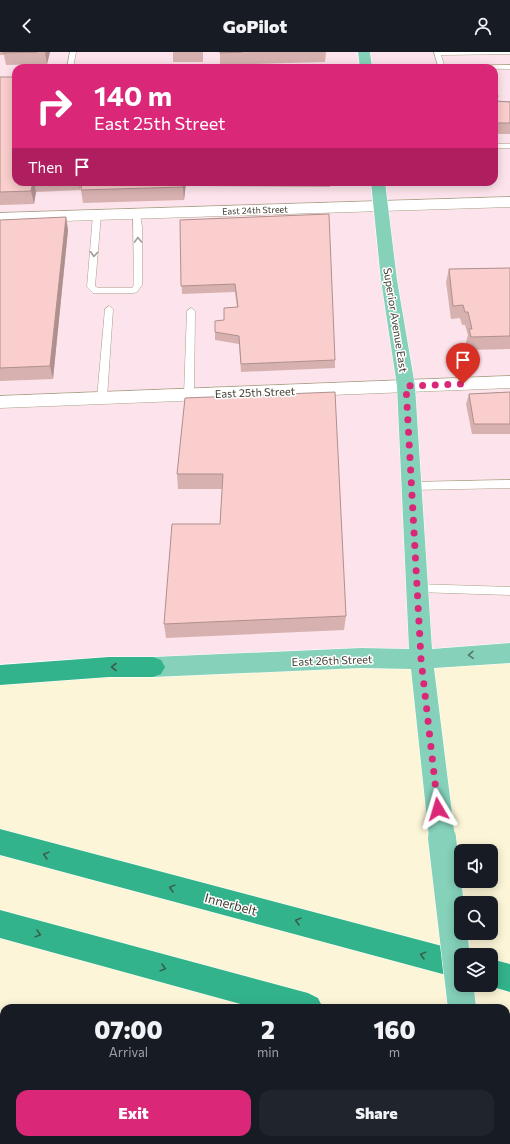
<!DOCTYPE html>
<html lang="en">
<head>
<meta charset="utf-8">
<style>
  :root { --surface:#171b24; --page:#20242c; --text:#f1f3f6; --muted:#9ea1a6; --accent:#db2777 }
  body { margin:0; font-family:Commissioner,sans-serif; background:var(--page); color:var(--text); height:100vh; display:flex; flex-direction:column; font-size:15px; white-space:nowrap }
  * { box-sizing:border-box; margin:0 }
  p { font-size:13px; color:var(--muted) }
  .icon { flex:none; width:22px; height:22px; fill:none; stroke:currentColor; stroke-width:2; stroke-linecap:round; stroke-linejoin:round }
  .map { position:relative; flex:1; overflow:hidden }
  .sheet { position:absolute; left:0px; top:952px; width:510px; height:140px; display:flex; flex-direction:column; background:var(--surface); border-radius:12px 12px 0 0; box-shadow:0 2px 10px #0003 }
  .sheet>* { flex:none }
  .hud { position:absolute; left:12px; top:12px; width:486px; height:122px; border-radius:12px; box-shadow:0 2px 10px #0003; background:#db2777; color:#fff; overflow:hidden }
  .buttons { position:absolute; left:454px; top:792px; display:grid; gap:8px }
  .buttons a { display:grid; place-items:center; width:44px; height:44px; border-radius:8px; background:var(--surface); box-shadow:0 2px 10px #0003; font-size:20px }
  .pin { position:absolute; display:grid; place-items:center; width:34px; height:34px; color:#fff; margin:-41px -17px; border-radius:50% 50% 50% 0; rotate:-45deg; box-shadow:0 0 4px #0007 }
  .pin .icon { rotate:45deg }
  .me { position:absolute; width:44px; margin:-22px; rotate:353deg; stroke-linejoin:round; filter:drop-shadow(0 0 3px #0008) }
  .turn { display:flex; align-items:center; gap:14px; height:84px; padding:0 16px; font-size:18px }
  .turn .icon { width:52px; height:52px; stroke-width:2.5 }
  .turn b { display:block; font-size:28px; line-height:34px }
  .then { display:flex; align-items:center; height:38px; padding:0 16px; background:#0003; gap:8px; font-size:15px }
  .eta { display:flex; justify-content:space-evenly; align-items:center; height:68px; text-align:center }
  .eta b { font-size:24px; font-weight:800; line-height:28px }
  .primary-button { display:flex; gap:8px; margin-top:auto; padding:8px 16px }
  .primary-button a { flex:1; height:46px; border-radius:12px; background:var(--accent); color:#fff; font-size:16px; font-weight:800; line-height:46px; text-align:center }
  .primary-button a+a { background:var(--page); color:var(--text) }
  header { display:flex; justify-content:space-between; align-items:center; height:52px; padding:0 16px; background:var(--surface); font-size:18px; font-weight:800 }
  .map>svg:first-child { display:block }
  .industrial { fill:#fde3eb; fill-rule:evenodd }
  .lines { fill:none; stroke-linecap:round; stroke-linejoin:round }
  .lane-casing { stroke:#a7a083; stroke-width:1 }
  .street-casing { stroke:#a7a083; stroke-width:1 }
  .primary-casing { stroke:#fff; stroke-width:1 }
  .highway-casing { stroke:#fff; stroke-width:1 }
  .lane { fill:#fff; fill-rule:evenodd }
  .street { fill:#fff; fill-rule:evenodd }
  .primary { fill:#85d1b9; fill-rule:evenodd }
  .highway { fill:#33b38b; fill-rule:evenodd }
  .primary-bridge-casing { stroke:#fff; stroke-width:29; stroke-linecap:butt }
  .primary-bridge { stroke:#85d1b9; stroke-width:28 }
  .wall { fill:#d6b1af }
  .shaded-wall { fill:#ae908f }
  .building { fill:#f9cecc; stroke:#ae908f }
  .oneway { stroke:#9e9d97 }
  .oneway2 { stroke:#5a7766 }
  .oneway3 { stroke:#3b5f4b }
  .route { stroke:#db2777; stroke-width:7; stroke-dasharray:0 12.6 }
  .labels { text-anchor:middle; dominant-baseline:central; stroke-width:3; stroke-linejoin:round; paint-order:stroke }
  .far-street-label { font-size:9px; fill:#3e3b2f; stroke:#fff }
  .street-label { font-size:11px; fill:#3e3b2f; stroke:#fff }
  .near-street-label { font-size:13px; fill:#3e3b2f; stroke:#fff }
</style>
</head>
<body>
<header><svg class="icon" aria-label="back" viewBox="0 0 24 24"><path d="M15 5l-7 7 7 7"/></svg>GoPilot<svg class="icon" aria-label="person" viewBox="0 0 24 24"><circle cx="12" cy="8" r="4"/><path d="M4 21q1-7 8-7t8 7"/></svg></header>
<div class="map">
<svg width="510" height="1092" viewBox="0 0 510 1092">
  <rect width="100%" height="100%" fill="#fdf5d7"/>
  <path class="industrial" d="M0 0H510V601L0 623ZM16 16H494V130H16Z"/>
  <g class="lines">
    <defs>
      <path id="lane" d="M70 0H76L73 16H67Z
        M434 0H510V2L441 3 444 13 448 16H440L438 14Z
        M510 13V17L450 16 453 14Z
        M494 42 498 43 499 44 494 46Z
        M494 92H510V96H494Z
        M133 160H136L140 162 142 175V233L137 240 134 241H93L87 235 93 163 97 161 101 163 95 234 98 236H132L134 233Z
        M109 254 113 257 107 346 102 349 97 346 105 257Z
        M191 256 195 259 194 343 189 346 184 343 187 259Z
        M510 428V436L411 438 407 437 406 434 407 431 411 430Z
        M416 532 510 535V543L416 540 412 539 411 536 412 533Z"/>
      <path id="street" d="M510 145V155L0 171V161Z
        M510 324V336L0 356V344Z"/>
      <path id="primary" d="M358 0H370L372 16H360Z
        M371 130H385L397 228 415 334 432 597 510 591V611L434 616 455 786 451 795 442 799 433 795 429 786 411 617 361 616 153 625 145 622 141 615 145 608 153 605 361 596 409 597 397 334 381 228Z
        M462 1088H494V1092H462Z"/>
      <path id="highway" d="M109 605H153L161 608 165 615 161 622 153 625H109L0 633V613Z
        M0 777 461 899 471 903H461V927L0 803Z
        M0 858 308 941 318 946 323 956H255L0 886Z
        M491 907 510 912V940L486 933H491Z
        M506 995 510 997V1027L506 1025Z
        M0 1023 4 1024V1055L0 1054Z
        M75 1088H113L115 1092H77Z"/>
    </defs>
    <use href="#lane" class="lane-casing"/>
    <use href="#street" class="street-casing"/>
    <use href="#primary" class="primary-casing"/>
    <use href="#highway" class="highway-casing"/>
    <use href="#lane" class="lane"/>
    <use href="#street" class="street"/>
    <use href="#primary" class="primary"/>
    <use href="#highway" class="highway"/>
    <defs>
      <path id="primary-bridge" d="M442 786 462 956"/>
    </defs>
    <use href="#primary-bridge" class="primary-bridge-casing"/>
    <use href="#primary-bridge" class="primary-bridge"/>
  </g>
  <path class="wall" d="M0 0H50L47 12 6 13 4 3H0Z
    M173 0H203V10H173Z
    M220 0H326L325 10 220 13Z
    M0 25 16 130H81L80 138 36 140 34 152 0 153Z
    M494 49H510V82H494Z
    M82 130H186L184 148 83 151 81 138Z
    M199 130H330V135L199 134Z
    M66 165 68 178 53 327 0 329V168Z
    M180 168 335 308V316L241 320 239 292 215 288V280L237 255 235 240 182 242Z
    M510 216V297L468 298 466 290 468 283 465 273H462L460 266 451 267 446 230 449 217Z
    M510 340V382H472L466 352 469 342Z
    M185 346 346 564 344 578 166 586 164 572 220 472 222 437H178L177 422Z"/>
  <path class="shaded-wall" d="M45 0H50L47 12Z
    M33 130H34L36 140 34 152 31 139Z
    M79 130H81L80 138Z
    M184 130H186L184 148 183 135Z
    M66 165 68 178 53 327 50 314Z"/>
  <path class="building" d="M4 0H37L3 1Z
    M220 0H242L220 1Z
    M0 25H16V130H33L31 139 0 140Z
    M494 49 510 50V71H494Z
    M82 130H184L183 135 81 138Z
    M329 162 335 308 241 312 239 284 215 280V269L224 268V256L238 255 235 232 181 234 180 168Z
    M66 165 50 314 0 316V168Z
    M510 216V284L471 285 469 277H472L468 260H465L463 253 453 254 449 217Z
    M335 340 346 564 164 572 172 472H220L223 422H177L185 346Z
    M510 340V372H474L469 342Z"/>
  <defs><path id="oneway-chevron" d="M-2-3.5L2.5 0L-2 3.5" fill="none" stroke-width="1.6" stroke-linecap="round" stroke-linejoin="round"/></defs>
  <g class="oneway">
    <use href="#oneway-chevron" transform="translate(138 188) rotate(-91)"/>
    <use href="#oneway-chevron" transform="translate(94 202) rotate(94)"/>
  </g>
  <use class="oneway2" href="#oneway-chevron" transform="translate(471 603) rotate(176)"/>
  <g class="oneway3">
    <use href="#oneway-chevron" transform="translate(114 615) rotate(-180)"/>
    <use href="#oneway-chevron" transform="translate(46 803) rotate(-165)"/>
    <use href="#oneway-chevron" transform="translate(172 836) rotate(-165)"/>
    <use href="#oneway-chevron" transform="translate(298 869) rotate(-165)"/>
    <use href="#oneway-chevron" transform="translate(38 882) rotate(15)"/>
    <use href="#oneway-chevron" transform="translate(423 903) rotate(-165)"/>
    <use href="#oneway-chevron" transform="translate(163 916) rotate(15)"/>
  </g>
  <g class="lines">
    <path class="route" d="M438 757 421 607 406 334 463 332"/>
  </g>
  <g class="labels">
    <g class="far-street-label">
      <text transform="translate(255 158) rotate(-2)">East 24th Street</text>
    </g>
    <g class="street-label">
      <text transform="translate(396 268) rotate(81)">Superior Avenue East</text>
      <text transform="translate(255 340) rotate(-2)">East 25th Street</text>
      <text transform="translate(332 608) rotate(-2)">East 26th Street</text>
    </g>
    <g class="near-street-label">
      <text transform="translate(231 852) rotate(15)">Innerbelt</text>
    </g>
  </g>
</svg>
<div class="buttons">
<a><svg class="icon" aria-label="sound" viewBox="0 0 24 24"><path d="M4 9h4l5-4v14l-5-4H4zM17 9q2 3 0 6"/></svg></a>
<a><svg class="icon" aria-label="search" viewBox="0 0 24 24"><circle cx="10" cy="10" r="6"/><path d="M15 15l6 6"/></svg></a>
<a><svg class="icon" aria-label="layers" viewBox="0 0 24 24"><path d="M12 4l9 5-9 5-9-5zM3 14l9 5 9-5"/></svg></a>
</div>
<div class="pin" style="left:463px;top:332px;background:#d93025"><svg class="icon" aria-label="arrive" viewBox="0 0 24 24"><path d="M6 21V4h12l-3 4 3 4H6"/></svg></div>
<svg class="me" style="left:438px;top:757px" viewBox="-20 -20 40 40"><path d="M0-17L14 15 0 8-14 15z" fill="#db2777" stroke="#fff" stroke-width="4"/></svg>
<div class="hud">
<div class="turn"><svg class="icon" aria-label="right" viewBox="0 0 24 24"><path d="M7 20v-9h11M14 6l5 5-5 5"/></svg><div><b>140 m</b>East 25th Street</div></div>
<div class="then">Then<svg class="icon" aria-label="arrive" viewBox="0 0 24 24"><path d="M6 21V4h12l-3 4 3 4H6"/></svg></div>
</div>
<section class="sheet">
<div class="eta">
<div><b>07:00</b><p>Arrival</p></div>
<div><b>2</b><p>min</p></div>
<div><b>160</b><p>m</p></div>
</div>
<div class="primary-button"><a>Exit</a><a>Share</a></div>
</section>
</div>
</body>
</html>
